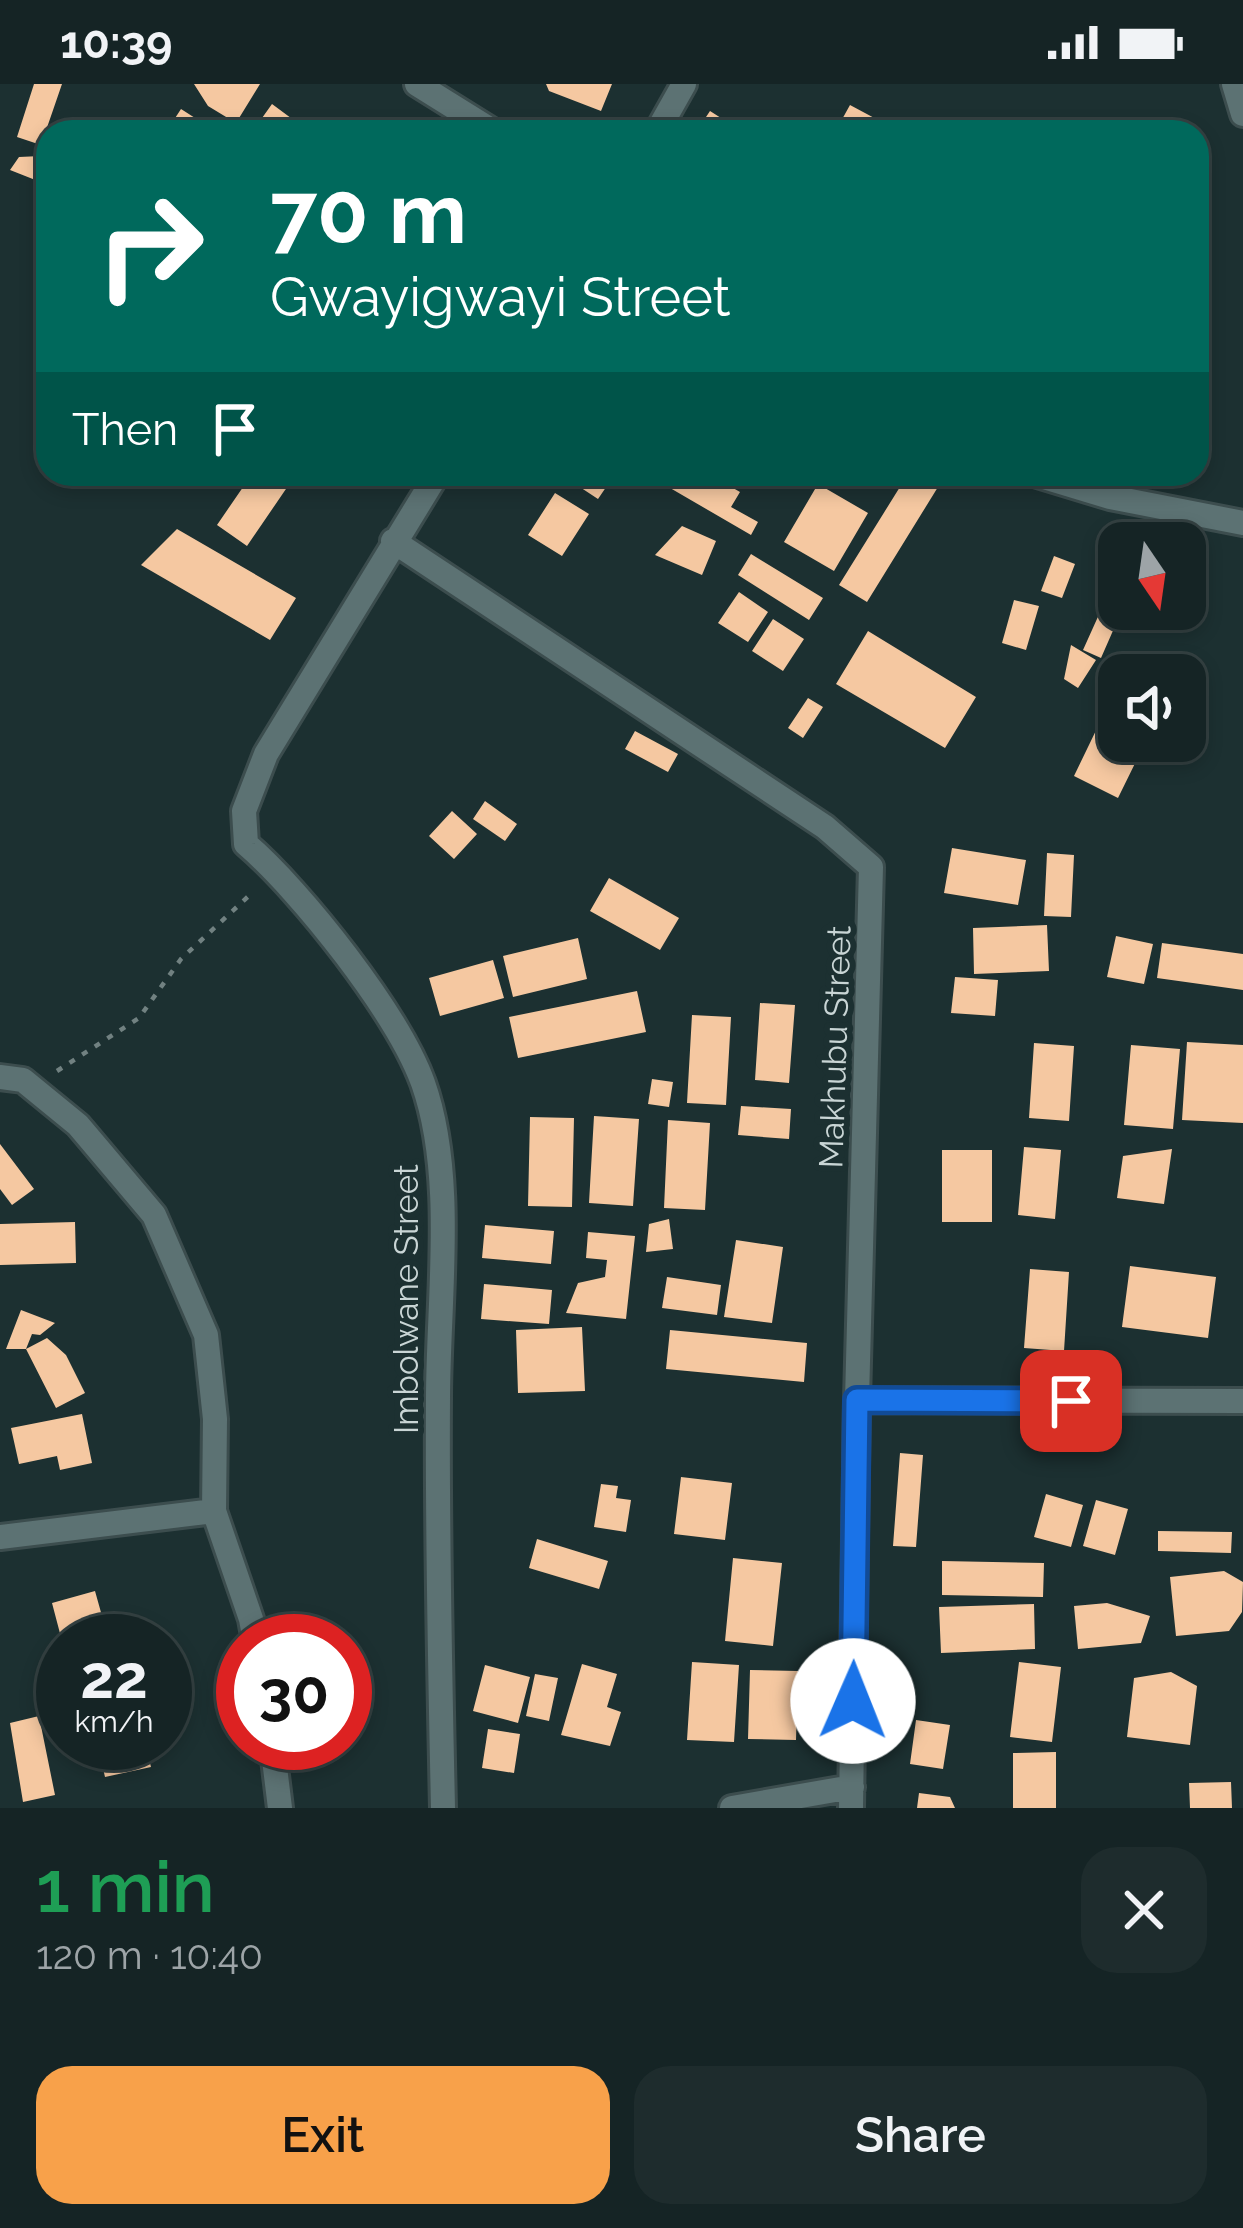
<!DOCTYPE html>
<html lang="en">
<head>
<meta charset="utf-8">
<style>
  :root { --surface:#152425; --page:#1e2c2d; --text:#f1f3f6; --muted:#9da4a7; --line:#344142; --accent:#f8a14a }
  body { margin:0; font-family:Raleway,sans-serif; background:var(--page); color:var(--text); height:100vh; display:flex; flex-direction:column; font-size:45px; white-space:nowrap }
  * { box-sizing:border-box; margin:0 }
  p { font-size:39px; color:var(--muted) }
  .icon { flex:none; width:66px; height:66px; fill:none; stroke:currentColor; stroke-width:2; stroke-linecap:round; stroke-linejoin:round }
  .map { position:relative; height:1724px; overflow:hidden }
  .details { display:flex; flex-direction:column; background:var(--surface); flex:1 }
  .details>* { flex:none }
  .hud { position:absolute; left:36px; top:36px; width:1173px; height:366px; border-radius:36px; box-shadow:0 6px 18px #0003,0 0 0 3px var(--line); background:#00695c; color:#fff; overflow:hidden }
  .needle { width:78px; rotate:167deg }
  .controls { position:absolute; left:1098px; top:438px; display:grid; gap:24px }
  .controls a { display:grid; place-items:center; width:108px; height:108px; border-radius:24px; background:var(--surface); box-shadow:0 6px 18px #0003,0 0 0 3px var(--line); font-size:60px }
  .speed { position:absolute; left:36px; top:1530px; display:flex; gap:24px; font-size:60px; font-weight:700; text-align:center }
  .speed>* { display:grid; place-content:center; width:156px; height:156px; border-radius:50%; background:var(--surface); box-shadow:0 6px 18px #0003,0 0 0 3px var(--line); line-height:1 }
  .speed small { font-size:30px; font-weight:400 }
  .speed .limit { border:18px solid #d22; background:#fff; color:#111 }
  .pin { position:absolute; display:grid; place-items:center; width:102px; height:102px; color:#fff; margin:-51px; border-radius:24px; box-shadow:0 6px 18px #0006 }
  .me { position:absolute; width:132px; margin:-66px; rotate:1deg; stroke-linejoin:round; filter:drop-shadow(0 0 9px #0008) }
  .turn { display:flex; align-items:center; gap:42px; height:252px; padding:0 36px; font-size:54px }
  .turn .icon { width:156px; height:156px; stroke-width:2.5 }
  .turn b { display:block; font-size:84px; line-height:102px }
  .then { display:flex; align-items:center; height:114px; padding:0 36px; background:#0003; gap:24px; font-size:45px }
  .round { display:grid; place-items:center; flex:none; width:126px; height:126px; border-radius:36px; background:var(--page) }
  .head { display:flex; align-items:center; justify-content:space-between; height:204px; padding:0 36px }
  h1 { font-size:72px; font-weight:600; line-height:90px; color:#1e9e55 }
  .button { display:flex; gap:24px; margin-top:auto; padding:24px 36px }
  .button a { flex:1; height:138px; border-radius:36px; background:var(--accent); color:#111; font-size:48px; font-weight:600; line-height:138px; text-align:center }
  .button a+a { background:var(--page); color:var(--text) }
  .status { display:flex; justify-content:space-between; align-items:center; height:84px; padding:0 60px; background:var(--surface); direction:ltr }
  .status svg { height:33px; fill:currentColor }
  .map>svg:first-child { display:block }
  .building { fill:#f5c8a1 }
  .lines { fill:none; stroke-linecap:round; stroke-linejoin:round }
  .minor-casing { stroke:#3c4d4e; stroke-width:30 }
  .path { stroke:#718181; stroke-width:4.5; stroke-dasharray:6 9; stroke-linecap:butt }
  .minor { stroke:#5c7273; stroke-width:24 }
  .route-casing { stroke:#114b97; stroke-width:30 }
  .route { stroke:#1a73e8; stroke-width:21 }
  .labels { text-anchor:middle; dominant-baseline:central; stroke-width:12; stroke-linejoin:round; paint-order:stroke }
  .street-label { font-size:33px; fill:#c9d5d5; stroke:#1c3031 }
</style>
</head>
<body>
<div class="status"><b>10:39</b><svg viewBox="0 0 49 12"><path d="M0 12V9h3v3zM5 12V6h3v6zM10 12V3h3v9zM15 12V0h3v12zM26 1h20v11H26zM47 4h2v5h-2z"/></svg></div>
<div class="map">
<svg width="1243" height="1724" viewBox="0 0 1243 1724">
  <rect width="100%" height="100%" fill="#1c3031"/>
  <path class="building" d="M34 0H62L41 61 17 53Z
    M194 0H260L236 39 208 22Z
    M546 0H612L601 27 549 7Z
    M272 20 299 40 293 48H252Z
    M850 21 893 44 891 48H835Z
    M181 25 217 48H166Z
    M710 27 743 48H696Z
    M1162 34 1165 48H1104V46Z
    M41 72 39 83 48 85V101L10 86 19 73Z
    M252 390H271L288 402 247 462 217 441Z
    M560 390H615L598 415Z
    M646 390H709L740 408 731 423 758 438 751 451Z
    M908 390H917L938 403 867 518 839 501Z
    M818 400 868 429 834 487 784 458Z
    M555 409 589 430 562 472 528 451Z
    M682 442 716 457 702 491 655 471Z
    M177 445 296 514 270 556 141 481Z
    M751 470 823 514 809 536 738 491Z
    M1054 472 1075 480 1062 514 1041 507Z
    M739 508 768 528 748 558 718 539Z
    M1014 516 1039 522 1026 566 1002 559Z
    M1101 526 1119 533 1101 574 1083 566Z
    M773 535 804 555 783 587 752 567Z
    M868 547 976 613 945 664 836 600Z
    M1071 561 1096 576 1078 604 1064 595Z
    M808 614 823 623 803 654 788 644Z
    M1102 634 1119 643V657H1146L1118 714 1074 692Z
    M635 647 678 670 668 688 625 665Z
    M485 717 517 740 505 757 473 735Z
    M452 727 477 750 454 775 429 752Z
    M952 764 1026 776 1018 821 944 809Z
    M1047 769 1074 771 1071 833 1044 832Z
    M609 794 679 834 660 866 590 827Z
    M1047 841 1049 887 974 890 973 844Z
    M1116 852 1153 860 1144 900 1107 893Z
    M578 854 587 895 513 913 503 872Z
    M1162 859 1243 870V906L1157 894Z
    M493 876 504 914 440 932 429 894Z
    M955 893 998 896 995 932 951 929Z
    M637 907 646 948 518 974 509 933Z
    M760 919 795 921 789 999 755 996Z
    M692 931 731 933 726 1021 687 1019Z
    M1187 958 1243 961V1039L1182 1036Z
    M1034 959 1074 962 1069 1037 1029 1034Z
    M1131 961 1180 965 1173 1045 1124 1041Z
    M652 995 673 998 669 1023 648 1020Z
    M741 1022 791 1025 789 1055 738 1051Z
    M594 1032 639 1035 633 1122 589 1119Z
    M530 1033 574 1034 572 1123 528 1122Z
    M668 1036 710 1039 705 1126 664 1124Z
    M0 1060 34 1105 12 1121 0 1105Z
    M1024 1063 1061 1066 1055 1135 1018 1131Z
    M1172 1065 1164 1120 1117 1114 1123 1072Z
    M942 1066H992V1138H942Z
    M669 1135 673 1165 646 1168 649 1140Z
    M75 1138 76 1179 0 1181V1140Z
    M485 1141 554 1147 551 1180 482 1174Z
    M588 1148 635 1152 626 1235 566 1229 578 1199 605 1193 607 1176 586 1174Z
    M736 1156 783 1163 772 1239 724 1233Z
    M1130 1182 1216 1193 1208 1254 1122 1243Z
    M1030 1185 1069 1188 1064 1267 1024 1264Z
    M667 1193 721 1201 717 1231 662 1224Z
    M484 1200 552 1206 549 1240 481 1235Z
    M21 1226 55 1239 40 1251 32 1250 26 1265H6Z
    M582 1243 585 1307 518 1309 516 1246Z
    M670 1246 807 1259 804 1298 666 1285Z
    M47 1254 66 1271 85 1309 56 1324 26 1265Z
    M82 1330 92 1379 60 1386 57 1372 19 1380 11 1344Z
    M900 1369 923 1371 916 1463 893 1462Z
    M681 1393 732 1399 725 1456 674 1450Z
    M601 1400 618 1402 616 1414 631 1416 626 1448 594 1443Z
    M1046 1410 1083 1421 1071 1463 1034 1453Z
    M1096 1416 1128 1425 1115 1471 1083 1462Z
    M1158 1447 1232 1448 1231 1469 1158 1467Z
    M537 1455 608 1477 599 1505 529 1484Z
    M733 1474 782 1479 773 1562 725 1557Z
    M942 1477 1044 1479 1043 1513 942 1511Z
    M1224 1487 1243 1498 1242 1528 1229 1547 1176 1552 1170 1493Z
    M95 1507 109 1557H62L52 1519Z
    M1107 1519 1150 1532 1141 1559 1078 1565 1074 1522Z
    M1034 1520 1035 1565 941 1569 939 1523Z
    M692 1578 739 1581 734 1658 687 1656Z
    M1019 1578 1061 1583 1052 1658 1010 1653Z
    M582 1580 617 1590 607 1623 621 1628 610 1662 561 1651Z
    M485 1581 530 1593 518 1639 473 1627Z
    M750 1586 798 1587 796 1656 748 1655Z
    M1171 1588 1197 1602 1190 1661 1127 1653 1134 1594Z
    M535 1590 558 1594 549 1637 526 1632Z
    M39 1632 55 1711 23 1718 10 1639Z
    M916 1636 950 1641 943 1685 910 1680Z
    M488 1645 520 1650 514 1689 482 1684Z
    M97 1659H145L151 1683 105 1693Z
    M1056 1668V1724H1013V1669Z
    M1231 1698 1232 1724H1190L1189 1699Z
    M919 1709 950 1713 955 1724H917Z"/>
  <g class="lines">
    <defs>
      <path id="minor" d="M417 0 494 48
        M1234 0 1243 30
        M657 48 684 0
        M437 390 266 670 244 727 246 760C302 808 398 930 423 999 456 1092 438 1216 438 1315 437 1451 440 1588 443 1724
        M1034 390 1110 413 1243 439
        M393 457 825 743 871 783 857 1316 851 1724
        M0 993 23 996 78 1041 154 1131 206 1251 215 1335 214 1427 251 1535 255 1557
        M857 1316 1243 1317
        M0 1453 214 1427
        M272 1659 280 1724
        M732 1724 852 1703"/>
    </defs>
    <use href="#minor" class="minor-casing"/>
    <path class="path" d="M57 987 139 934 181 875 254 807"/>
    <use href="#minor" class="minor"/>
  </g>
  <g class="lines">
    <defs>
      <path id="route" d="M853 1617 857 1316 1071 1317"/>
    </defs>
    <use href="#route" class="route-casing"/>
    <use href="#route" class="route"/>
  </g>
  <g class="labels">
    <g class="street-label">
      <text transform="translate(835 963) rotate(-88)">Makhubu Street</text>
      <text transform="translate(406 1215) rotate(-90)">Imbolwane Street</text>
    </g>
  </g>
</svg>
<div class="controls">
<a><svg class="needle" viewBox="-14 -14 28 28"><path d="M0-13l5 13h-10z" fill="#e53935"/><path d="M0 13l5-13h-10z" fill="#9da4a7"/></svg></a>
<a><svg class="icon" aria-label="sound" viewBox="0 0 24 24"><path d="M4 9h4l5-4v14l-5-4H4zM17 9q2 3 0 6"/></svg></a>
</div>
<div class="speed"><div>22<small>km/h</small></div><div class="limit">30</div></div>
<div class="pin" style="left:1071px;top:1317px;background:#d93025"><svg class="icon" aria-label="arrive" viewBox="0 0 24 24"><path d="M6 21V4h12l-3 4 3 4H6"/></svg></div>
<svg class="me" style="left:853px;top:1617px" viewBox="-20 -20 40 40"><circle r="19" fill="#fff"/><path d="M0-13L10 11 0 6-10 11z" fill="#1a73e8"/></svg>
<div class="hud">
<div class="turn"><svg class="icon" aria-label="right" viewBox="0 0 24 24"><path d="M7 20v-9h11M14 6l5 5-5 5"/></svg><div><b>70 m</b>Gwayigwayi Street</div></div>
<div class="then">Then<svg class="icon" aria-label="arrive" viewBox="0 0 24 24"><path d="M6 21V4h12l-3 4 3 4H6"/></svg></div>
</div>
</div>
<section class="details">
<div class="head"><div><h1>1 min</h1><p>120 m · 10:40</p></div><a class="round"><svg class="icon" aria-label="close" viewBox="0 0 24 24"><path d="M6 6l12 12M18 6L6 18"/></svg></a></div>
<div class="button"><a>Exit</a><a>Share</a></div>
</section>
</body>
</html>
